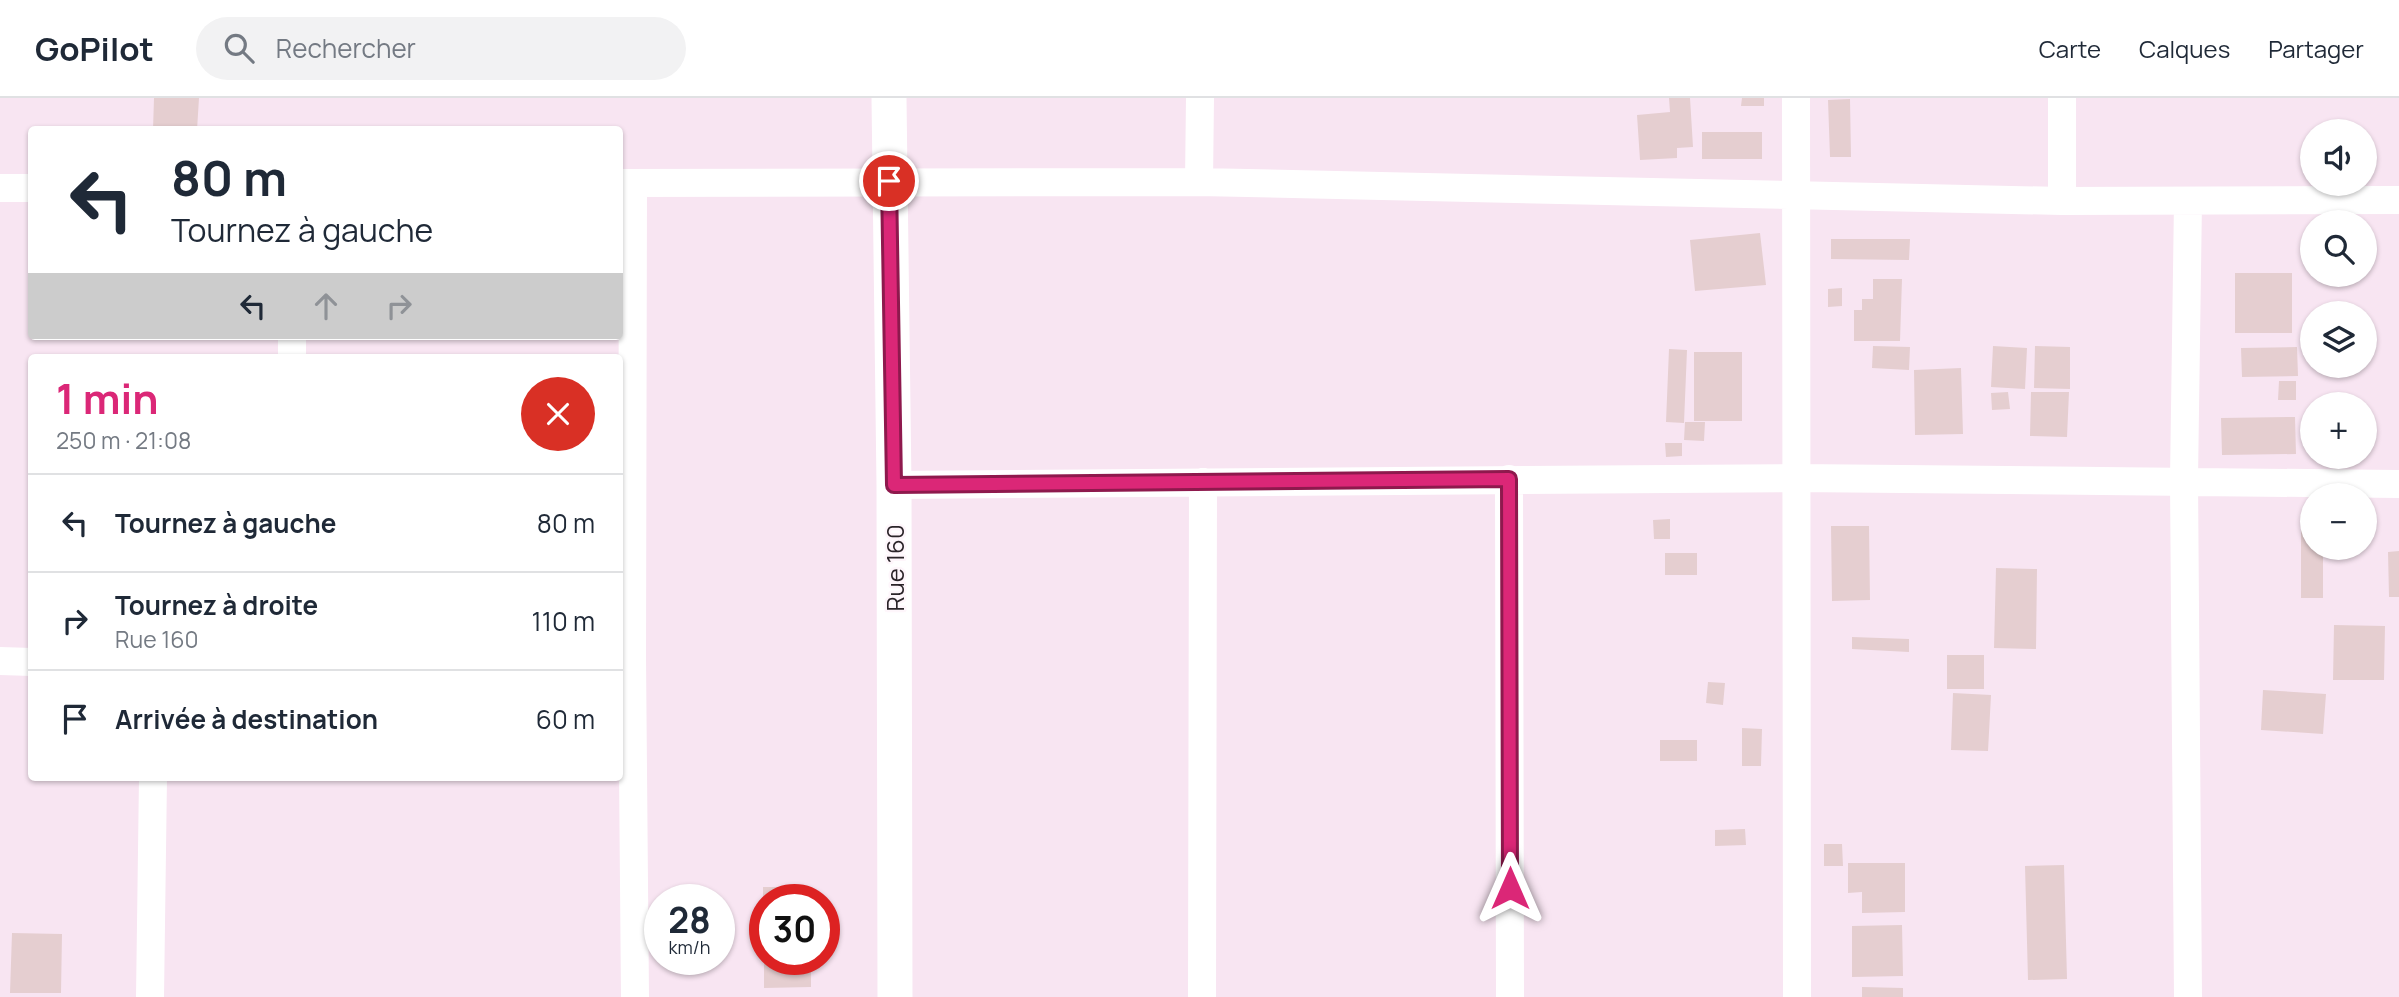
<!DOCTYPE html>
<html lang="fr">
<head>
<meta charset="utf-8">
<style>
  :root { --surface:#fff; --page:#f2f2f3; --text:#1f2937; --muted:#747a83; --line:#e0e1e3; --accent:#db2777 }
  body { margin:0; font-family:Manrope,sans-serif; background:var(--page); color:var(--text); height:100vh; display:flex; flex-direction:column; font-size:26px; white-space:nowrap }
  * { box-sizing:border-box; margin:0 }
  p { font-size:23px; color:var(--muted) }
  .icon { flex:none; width:38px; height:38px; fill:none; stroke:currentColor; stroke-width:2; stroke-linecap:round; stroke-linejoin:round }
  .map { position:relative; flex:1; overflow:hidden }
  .sheet { position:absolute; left:28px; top:256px; width:595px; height:427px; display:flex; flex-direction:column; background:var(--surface); border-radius:7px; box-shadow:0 2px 5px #0004 }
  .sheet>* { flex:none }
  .banner { position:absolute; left:28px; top:28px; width:595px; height:214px; border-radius:7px; box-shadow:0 2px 5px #0004; background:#fff; color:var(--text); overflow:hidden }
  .fabs { position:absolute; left:2300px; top:21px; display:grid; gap:14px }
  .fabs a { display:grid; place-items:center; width:77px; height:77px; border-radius:50%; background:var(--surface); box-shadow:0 2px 5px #0004; font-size:35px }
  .speed { position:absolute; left:644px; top:786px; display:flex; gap:14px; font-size:35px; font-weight:700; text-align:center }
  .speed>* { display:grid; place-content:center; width:91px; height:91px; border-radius:50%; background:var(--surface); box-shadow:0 2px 5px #0004; line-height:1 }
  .speed small { font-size:18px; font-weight:400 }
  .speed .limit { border:10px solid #d22; background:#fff; color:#111 }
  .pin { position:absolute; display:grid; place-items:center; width:60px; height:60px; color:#fff; margin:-30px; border:4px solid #fff; border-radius:50%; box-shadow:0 2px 7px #0007 }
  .me { position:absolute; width:77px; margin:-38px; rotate:0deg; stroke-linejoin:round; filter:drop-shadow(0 0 5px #0008) }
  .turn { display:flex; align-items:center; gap:24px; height:147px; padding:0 28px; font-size:32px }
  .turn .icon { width:91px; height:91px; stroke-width:2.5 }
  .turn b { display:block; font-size:49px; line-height:60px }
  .lanes { display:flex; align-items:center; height:66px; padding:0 28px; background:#0003; justify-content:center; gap:35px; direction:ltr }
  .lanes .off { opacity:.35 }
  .round { display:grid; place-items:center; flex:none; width:74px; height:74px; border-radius:37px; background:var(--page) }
  .overview { display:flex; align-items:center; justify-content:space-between; height:119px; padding:0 28px }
  h1 { font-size:42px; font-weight:700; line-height:52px; color:var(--accent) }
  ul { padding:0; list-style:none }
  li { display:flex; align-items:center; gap:21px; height:98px; padding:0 28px; border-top:2px solid var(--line) }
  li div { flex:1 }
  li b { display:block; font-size:26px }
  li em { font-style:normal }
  header { display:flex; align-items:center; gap:42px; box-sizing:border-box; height:98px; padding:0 35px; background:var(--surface); border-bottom:2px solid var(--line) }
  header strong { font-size:33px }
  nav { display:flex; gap:38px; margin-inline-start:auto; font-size:24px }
  .search { width:490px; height:63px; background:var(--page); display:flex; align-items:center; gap:18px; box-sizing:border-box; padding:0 24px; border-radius:38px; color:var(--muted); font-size:26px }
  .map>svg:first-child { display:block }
  .building { fill:#e5ced0 }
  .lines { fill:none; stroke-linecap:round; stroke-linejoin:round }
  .minor { stroke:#fff; stroke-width:28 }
  .tertiary { stroke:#fff; stroke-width:35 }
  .route-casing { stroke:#8e194d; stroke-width:18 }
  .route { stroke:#db2777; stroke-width:12 }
  .labels { text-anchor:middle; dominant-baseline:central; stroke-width:5; stroke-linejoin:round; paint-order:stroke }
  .street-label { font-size:24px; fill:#2b2429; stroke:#fef6fb }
</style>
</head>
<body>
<header>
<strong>GoPilot</strong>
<div class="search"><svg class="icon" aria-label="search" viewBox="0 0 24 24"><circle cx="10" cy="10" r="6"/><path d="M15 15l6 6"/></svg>Rechercher</div>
<nav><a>Carte</a><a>Calques</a><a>Partager</a></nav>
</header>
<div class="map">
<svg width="2399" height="899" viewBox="0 0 2399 899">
  <rect width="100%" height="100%" fill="#f8e5f2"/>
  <path class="building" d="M154 0H199L197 32H153Z
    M1669 0H1690L1693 49 1677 50V60L1640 62 1637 17 1670 14Z
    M1742 0H1764V8H1741Z
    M1850 1 1851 59H1830L1828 2Z
    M1702 34H1762V61H1702Z
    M1760 135 1766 187 1695 193 1690 142Z
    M1831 141H1910L1909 162 1831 161Z
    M2235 175H2292V235H2235Z
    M1873 181H1902L1900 243H1854V212H1862V201H1873Z
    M1842 190V208L1828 209V191Z
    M1873 248 1910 249 1909 272 1872 270Z
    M1993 248 2027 250 2025 291 1991 289Z
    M2035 248 2070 249V291L2034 290Z
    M2297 249 2298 278 2242 279 2241 250Z
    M1669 251 1687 252 1684 325 1666 324Z
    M1694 254H1742V323H1694Z
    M1961 270 1963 336 1915 337 1914 272Z
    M2279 283H2296V302H2278Z
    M2008 294 2010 311 1992 312 1991 295Z
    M2031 294H2069L2067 339 2030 338Z
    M2295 319 2296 356 2222 357 2221 320Z
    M1685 324H1705L1704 343 1684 342Z
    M1665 345H1682V358L1666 359Z
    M2301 419H2312V450H2323V500H2301Z
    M1670 421V441H1654L1653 422Z
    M1831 428H1869L1870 502 1832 503Z
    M2399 453V499H2389L2388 454Z
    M1665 455H1697V477H1665Z
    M1996 470 2037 471 2036 551 1994 550Z
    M2334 527 2385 528 2384 582H2333Z
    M1852 539 1909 541V554L1852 551Z
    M1947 557H1984V591H1947Z
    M1708 584 1725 585 1723 607 1706 605Z
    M2263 592 2326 596 2323 636 2261 632Z
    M1953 595 1991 597 1988 653 1951 652Z
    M1742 630 1762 631 1761 668H1742Z
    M1660 642H1697V663H1660Z
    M1745 731 1746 747 1715 748V732Z
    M1824 746H1842L1843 768H1824Z
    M1848 765H1905V814L1862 815V794L1848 795Z
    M2064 767 2067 881 2028 882 2025 768Z
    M763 789H810V802H763Z
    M1902 827 1903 878 1852 879V828Z
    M12 835 62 836 61 895H10Z
    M764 861H811V889L764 890Z
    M1862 889 1903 890V899H1862Z"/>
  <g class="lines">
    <path class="minor" d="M1796 0 1797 899
      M1199 84 1200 0
      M620 85 1199 84 2062 103 2399 102
      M633 85 632 560 635 899
      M0 90H32
      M2062 103V0
      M292 238V259
      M1509 381 1510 899
      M894 387 1797 380 2399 386
      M0 563 32 564
      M150 899 153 679
      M1202 899 1203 384
      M2188 899 2184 382 2188 103"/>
    <path class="tertiary" d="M889 0 894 387 895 899"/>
  </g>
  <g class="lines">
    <defs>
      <path id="route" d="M889 83 894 387 1509 381 1510 790"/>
    </defs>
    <use href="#route" class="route-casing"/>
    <use href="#route" class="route"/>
  </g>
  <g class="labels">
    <g class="street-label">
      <text transform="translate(894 470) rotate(-90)">Rue 160</text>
    </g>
  </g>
</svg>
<div class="fabs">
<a><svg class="icon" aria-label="sound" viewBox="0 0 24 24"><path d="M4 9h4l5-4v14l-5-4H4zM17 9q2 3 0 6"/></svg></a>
<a><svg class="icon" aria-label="search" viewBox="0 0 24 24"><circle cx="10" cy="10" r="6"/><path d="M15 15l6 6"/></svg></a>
<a><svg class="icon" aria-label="layers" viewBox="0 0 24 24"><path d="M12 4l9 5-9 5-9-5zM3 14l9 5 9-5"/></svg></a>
<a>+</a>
<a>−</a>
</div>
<div class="speed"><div>28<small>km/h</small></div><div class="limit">30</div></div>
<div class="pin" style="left:889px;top:83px;background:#d93025"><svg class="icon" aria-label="arrive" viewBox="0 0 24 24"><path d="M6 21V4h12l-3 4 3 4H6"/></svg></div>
<svg class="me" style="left:1510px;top:790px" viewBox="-20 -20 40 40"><path d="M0-17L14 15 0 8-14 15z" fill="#db2777" stroke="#fff" stroke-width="4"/></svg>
<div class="banner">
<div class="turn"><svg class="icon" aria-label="left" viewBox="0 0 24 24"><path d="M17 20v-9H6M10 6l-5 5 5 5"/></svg><div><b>80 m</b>Tournez à gauche</div></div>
<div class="lanes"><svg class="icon" aria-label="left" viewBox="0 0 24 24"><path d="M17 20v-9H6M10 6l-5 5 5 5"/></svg><svg class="icon off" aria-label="ahead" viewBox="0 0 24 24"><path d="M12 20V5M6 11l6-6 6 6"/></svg><svg class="icon off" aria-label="right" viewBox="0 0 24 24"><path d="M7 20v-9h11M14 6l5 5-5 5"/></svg></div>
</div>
<section class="sheet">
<div class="overview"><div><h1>1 min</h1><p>250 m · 21:08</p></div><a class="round" style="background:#d93025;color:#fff"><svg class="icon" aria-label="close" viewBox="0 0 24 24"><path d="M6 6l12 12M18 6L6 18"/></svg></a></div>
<ul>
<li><svg class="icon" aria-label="left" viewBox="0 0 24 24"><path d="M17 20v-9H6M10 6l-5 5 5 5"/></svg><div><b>Tournez à gauche</b></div><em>80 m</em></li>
<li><svg class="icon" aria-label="right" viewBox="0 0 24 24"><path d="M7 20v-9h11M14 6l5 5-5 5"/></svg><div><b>Tournez à droite</b><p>Rue 160</p></div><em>110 m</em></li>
<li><svg class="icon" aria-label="arrive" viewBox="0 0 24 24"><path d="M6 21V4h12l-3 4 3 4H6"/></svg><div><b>Arrivée à destination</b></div><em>60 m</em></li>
</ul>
</section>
</div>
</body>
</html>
